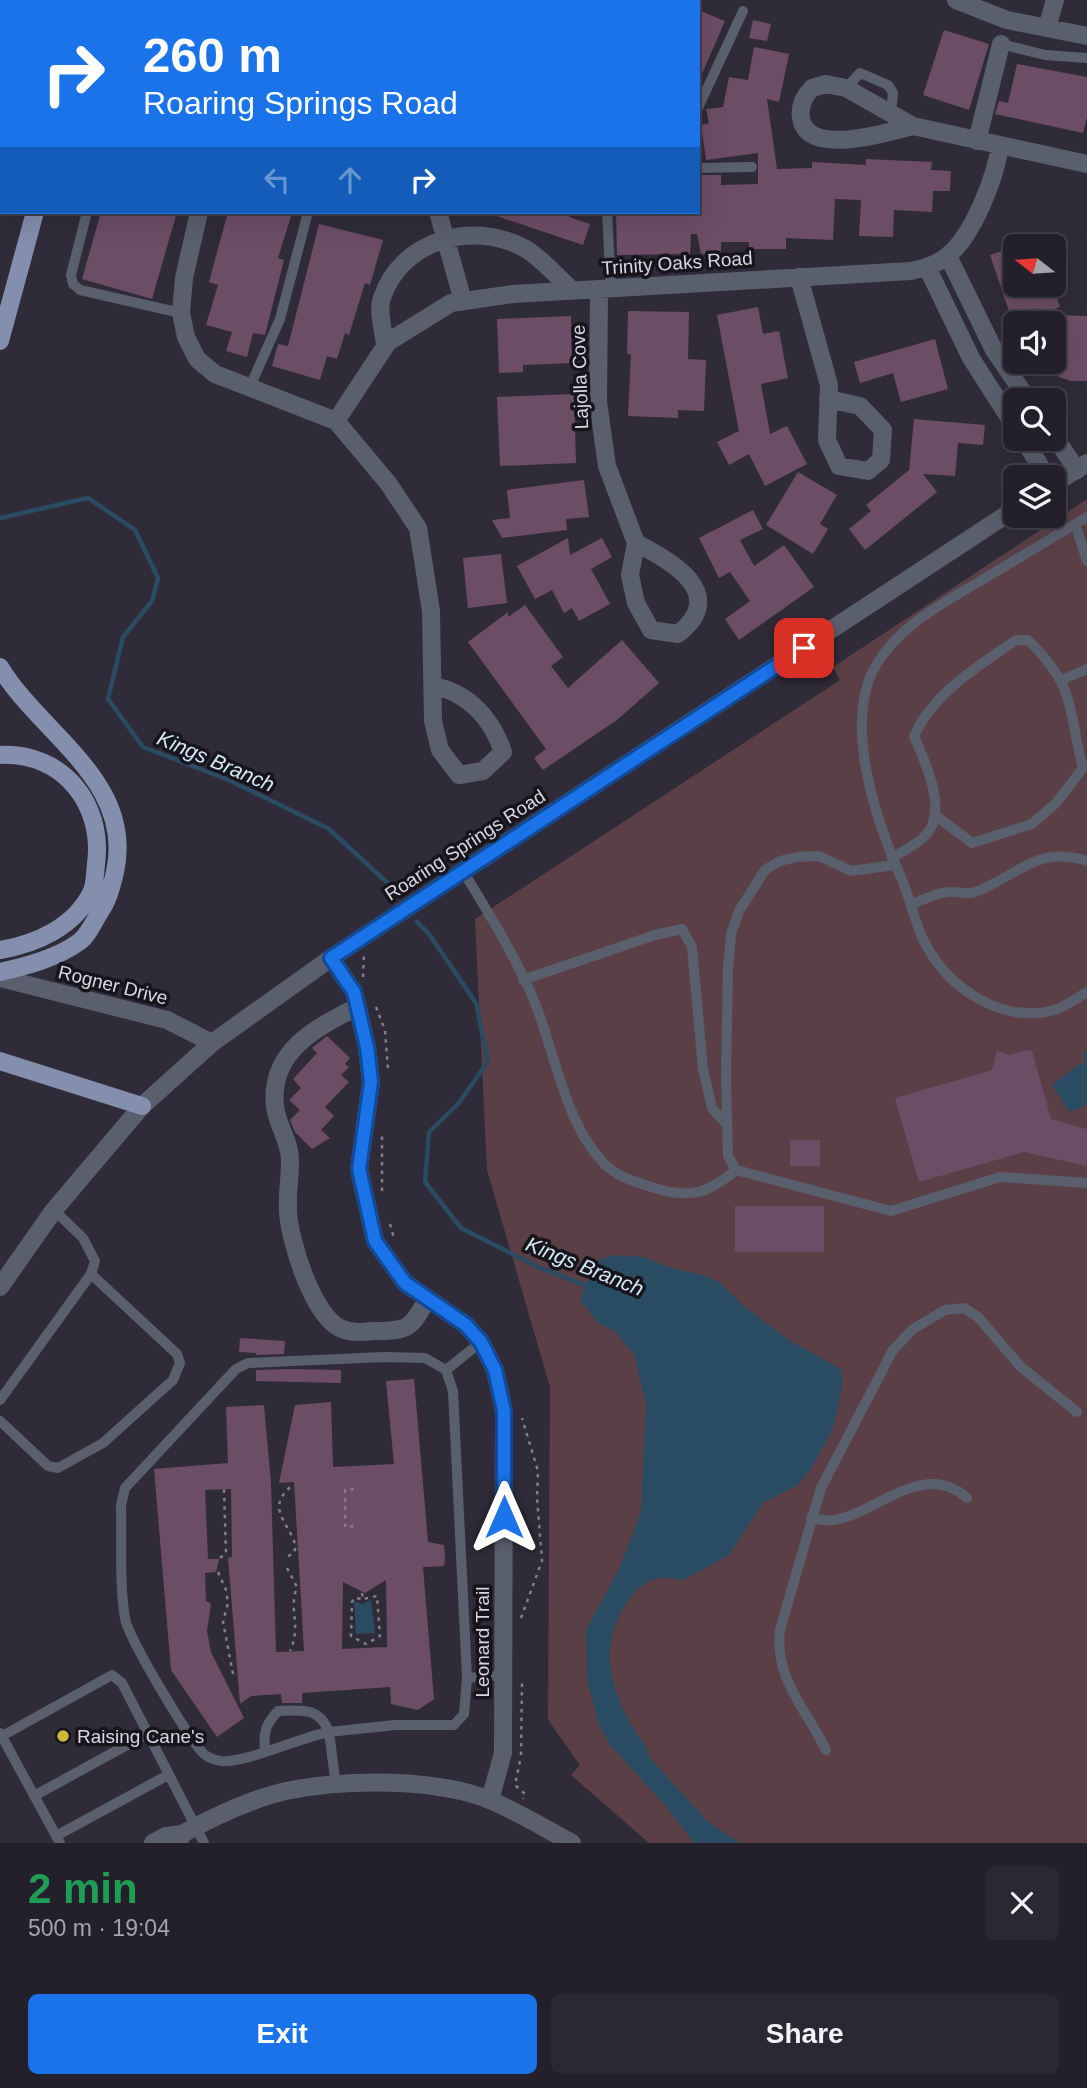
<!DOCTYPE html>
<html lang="en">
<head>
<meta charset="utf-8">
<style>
  :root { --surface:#24202b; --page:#2c2833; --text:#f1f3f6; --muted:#a3a3a9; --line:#413e47; --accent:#1a73e8 }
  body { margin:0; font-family:Helvetica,sans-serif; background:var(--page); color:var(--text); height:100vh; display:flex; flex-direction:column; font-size:26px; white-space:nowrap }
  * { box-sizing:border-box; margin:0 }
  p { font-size:23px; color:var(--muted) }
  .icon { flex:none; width:38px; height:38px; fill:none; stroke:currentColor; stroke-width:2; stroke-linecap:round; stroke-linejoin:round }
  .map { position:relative; height:1843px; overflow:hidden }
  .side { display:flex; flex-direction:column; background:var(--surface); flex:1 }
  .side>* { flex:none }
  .banner { position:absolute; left:0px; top:0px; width:700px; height:214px; box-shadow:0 7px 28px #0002,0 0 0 2px var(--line); background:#1a73e8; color:#fff; overflow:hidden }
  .needle { width:46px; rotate:287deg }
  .controls { position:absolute; left:1003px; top:234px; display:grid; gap:14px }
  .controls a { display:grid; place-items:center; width:63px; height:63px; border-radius:10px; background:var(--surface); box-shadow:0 7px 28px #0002,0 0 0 2px var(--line); font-size:35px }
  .pin { position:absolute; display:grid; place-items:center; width:60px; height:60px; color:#fff; margin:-30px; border-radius:14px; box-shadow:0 4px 10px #0006 }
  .me { position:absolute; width:77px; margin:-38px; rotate:0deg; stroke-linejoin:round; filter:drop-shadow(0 0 5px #0008) }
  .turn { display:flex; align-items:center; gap:24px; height:147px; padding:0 28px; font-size:32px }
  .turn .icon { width:91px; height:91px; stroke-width:2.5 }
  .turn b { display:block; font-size:49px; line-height:60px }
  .lanes { display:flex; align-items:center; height:66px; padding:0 28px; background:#0003; justify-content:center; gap:35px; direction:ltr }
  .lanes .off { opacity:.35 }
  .round { display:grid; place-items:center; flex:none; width:74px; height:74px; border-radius:10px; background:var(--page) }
  .head { display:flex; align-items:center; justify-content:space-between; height:119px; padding:0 28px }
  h1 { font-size:42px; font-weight:800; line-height:52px; color:#1e9e55 }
  .cta { display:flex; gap:14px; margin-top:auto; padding:14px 28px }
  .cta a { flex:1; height:80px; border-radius:10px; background:var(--accent); color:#fff; font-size:28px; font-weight:800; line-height:80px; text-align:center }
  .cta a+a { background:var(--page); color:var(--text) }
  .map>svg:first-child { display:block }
  .green { fill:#5a4046 }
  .water { fill:#2a4c63 }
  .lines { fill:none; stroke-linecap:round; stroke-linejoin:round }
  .stream { stroke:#2a4c63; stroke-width:4.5 }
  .building { fill:#6c4d66; fill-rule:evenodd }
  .path { stroke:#827e8a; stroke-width:2.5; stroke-dasharray:3.5 5; stroke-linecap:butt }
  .service { stroke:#5a5f6e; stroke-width:10 }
  .minor { stroke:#5a5f6e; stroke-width:18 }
  .tertiary { stroke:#5a5f6e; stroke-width:18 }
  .primary { stroke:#848ead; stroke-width:18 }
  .route-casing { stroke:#114b97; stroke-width:18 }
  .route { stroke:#1a73e8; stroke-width:12 }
  .poi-dot { fill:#cfb837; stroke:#17151b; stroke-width:2.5 }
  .labels { text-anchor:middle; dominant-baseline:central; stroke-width:7; stroke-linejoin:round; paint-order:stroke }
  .street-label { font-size:19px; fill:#d9d6df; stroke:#17151b }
  .poi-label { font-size:19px; fill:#d9d6df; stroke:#17151b; text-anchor:start }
  .water-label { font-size:21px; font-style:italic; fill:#d1e8f9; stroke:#17151b }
</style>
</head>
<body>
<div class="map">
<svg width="1087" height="1843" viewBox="0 0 1087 1843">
  <rect width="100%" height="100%" fill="#302b39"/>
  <path class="green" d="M1087 499V1843H649L571 1775 580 1765 548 1720 550 1387 487 1170 475 919 840 680 833 667Z"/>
  <path class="water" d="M1087 1048V1104L1070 1112 1052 1085 1079 1064 1085 1063 1084 1054Z
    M614 1255 644 1257 671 1268 704 1275 719 1282 745 1307 790 1341 840 1368 843 1380 837 1413 831 1433 810 1470 798 1485 763 1503 729 1555 682 1581C635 1562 604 1630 611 1670 616 1700 629 1724 647 1748L649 1757 707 1821 740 1843H694L665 1805 610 1745 600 1727 587 1682 586 1630 620 1567 641 1512 646 1404 634 1354 614 1331 598 1323 580 1300 594 1262Z
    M371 1600 375 1633 356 1634 354 1601 363 1604Z"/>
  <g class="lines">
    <path class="stream" d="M0 518 88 498 135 530 158 578 152 601 123 637 108 699 143 747 229 780 329 829 391 886
      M417 922 429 934 476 1003 488 1061 459 1103 429 1132 425 1182 461 1228 538 1267 590 1287"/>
  </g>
  <path class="building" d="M698 10 725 21 698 83Z
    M753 20 771 24 767 41 749 38Z
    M944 30 989 44 969 110 923 95Z
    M754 47 789 54 779 102 767 99 777 169 812 168V162L866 165V159L932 162 931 170 951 171 950 191H933L932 212 894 210 893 237 859 236 861 200 835 199 833 240 786 238V249H749V242H721V254H701L697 234H691L690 254 617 255 616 212H698V175H721V185L758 184V153L706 160 701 125 709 123 706 109 723 107 729 77 748 80Z
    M1017 64 1087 77V117L1083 133 995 114 999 101 1008 103Z
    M101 212H177L152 299 82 279Z
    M228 212H276L291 216 278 258 284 260 265 335 253 333 247 357 226 351 232 332 206 325 218 285 209 282Z
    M491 212H570L569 217 590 224 583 245 491 214Z
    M319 224 383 240 370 285 365 283 349 335 345 333 337 359 327 356 320 380 272 366 278 344 288 346Z
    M1008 249 1015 269V285H1052L1060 307 1013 323 990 255Z
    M758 307 763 334 779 331 788 378 761 384 770 434 787 426 807 464 765 486 749 454 729 465 717 442 739 431 717 315Z
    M628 311 689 312 688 359 706 360 704 411 678 410V418L628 416 631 354H627Z
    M1054 315 1087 316V381H1070L1025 364 1054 362Z
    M571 316 572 363 523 365V372L499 373 497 319Z
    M935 339 948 389 901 402 893 373 860 383 854 362Z
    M574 394 576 463 500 466 497 397Z
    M914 419 985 425 983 445 958 443 955 476 923 474 937 492 865 550 849 529 871 511 866 505 909 470Z
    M798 472 837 495 820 524 828 529 813 554 766 525Z
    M584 480 589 517 566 519 567 530 502 538 492 520 510 518 507 490Z
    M753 510 763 529 740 540 754 566 784 545 814 587 739 640 725 619 750 601 730 572 719 578 699 538Z
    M568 538 570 555 602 538 612 557 591 569 610 604 579 621 572 608 564 613 552 590 535 599 517 566Z
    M501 554 507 603 468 608 463 558Z
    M525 605 563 657 551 666 568 688 622 640 659 683 617 720 543 770 534 758 546 749 468 642 508 612V617Z
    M327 1036 350 1058 345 1064 349 1067 341 1075 349 1082 325 1107 334 1116 321 1130 330 1138 312 1149 295 1132 290 1120 300 1110 289 1100 301 1088 293 1079 317 1053 312 1048Z
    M1026 1050 1032 1051 1051 1119 1087 1129V1166L1024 1152 919 1182 895 1098 992 1070 997 1051 1009 1055Z
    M790 1140H820V1166H790Z
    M735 1206H824V1252H735Z
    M240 1338 285 1341 284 1354 256 1355V1353L239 1352Z
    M290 1369 341 1370V1383L256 1381V1370Z
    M414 1379 428 1542 444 1545 445 1558 444 1566 423 1567 434 1699 418 1710 391 1704 390 1687 302 1693V1703H282L281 1694 251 1696 240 1704 228 1558 232 1557 231 1489 205 1490 208 1559H219L216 1572 205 1573 206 1601 211 1604 207 1631 211 1652 244 1718 217 1737 171 1670 154 1469 228 1463 226 1407 264 1405 271 1483 276 1652 304 1651 294 1482 279 1483 295 1405 331 1402 333 1467 394 1464 386 1381ZM386 1580 387 1647 342 1649 343 1582 365 1593Z"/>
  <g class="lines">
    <path class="path" d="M363 977 364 955
      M376 1007 385 1030 388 1069
      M382 1191V1134
      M390 1224 394 1238
      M354 1489 345 1490V1527L356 1526
      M288 1556 293 1554 296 1547C289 1521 263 1508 294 1484
      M220 1558 226 1553 224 1489
      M287 1568 297 1587C288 1611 302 1625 290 1651
      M218 1572 226 1590 228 1603 223 1622 234 1679
      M362 1593 363 1599 354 1598 352 1602 351 1636 366 1644 380 1636 377 1596 363 1599
      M521 1618 542 1561 537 1498 538 1471 522 1418
      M521 1755 522 1681
      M520 1761 515 1785 525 1794 523 1799"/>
    <path class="service" d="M147 2V0
      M371 2V0
      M1001 44 1045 55 1087 58
      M846 88 860 73 888 85 893 93 891 112
      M698 108 743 11
      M698 168 752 167
      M87 212 71 275 73 284 80 290 181 313
      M607 212 611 289
      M249 389 280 319 308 212
      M1087 517C1054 537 1020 557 987 577 946 602 901 623 876 665 842 724 877 823 902 880 911 901 915 925 926 945 950 989 1002 1024 1054 1010 1065 1007 1077 998 1087 992
      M1075 524 1087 561
      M1062 680 1087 669
      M892 858C903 851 916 845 925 836 949 811 925 762 914 736 933 693 979 666 1016 640H1028C1077 688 1067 707 1083 768L1056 803 1032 824 972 843 935 815
      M895 865 851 871 819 856 797 857 780 861 765 870 739 911 731 934 728 968 726 1076 728 1156 736 1170 891 1211 1000 1177 1087 1183
      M463 871C488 912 514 954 533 998 555 1050 565 1129 609 1168 622 1179 642 1184 658 1189 692 1199 709 1192 736 1170
      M912 904C923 900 936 893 948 892 957 891 967 895 975 892 1018 876 1036 845 1087 861
      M523 980 655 935 682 929 692 947 703 1069 712 1108 727 1125
      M446 1370 481 1342
      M0 1400 91 1274 95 1261 83 1238 54 1210
      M0 1421 48 1466 58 1468 103 1443 173 1380 180 1363 177 1354 91 1274
      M811 1518C818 1519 827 1521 834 1520 877 1513 924 1459 967 1498
      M467 1678 503 1675
      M0 1733 60 1843
      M2 1736 112 1675 122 1683 204 1843
      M265 1750C263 1732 266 1724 278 1711 302 1710 319 1707 329 1732 301 1737 244 1764 221 1761 215 1760 206 1757 202 1752 187 1735 128 1638 125 1618 119 1582 122 1542 121 1505L125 1488 236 1369 248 1363 384 1357 425 1358 446 1370 453 1391 467 1678 464 1714 454 1725H395L329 1732 336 1786
      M826 1750C806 1709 774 1678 780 1630L821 1488 893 1350 913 1329 945 1310 964 1308 977 1316 1021 1367 1077 1412
      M34 1796 147 1734
      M56 1836 168 1775"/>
    <path class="minor" d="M623 0 624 2
      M956 0 1007 20 1087 36
      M261 2V0
      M480 2V0
      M1047 28 1055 0
      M913 126C889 132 807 158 801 118 799 105 804 96 812 88L826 84 846 88 913 126 1087 164
      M977 141 1001 44
      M199 212 184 278 181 313 186 337 197 359 215 374 336 421 388 483 418 528 431 611 433 721 440 750 459 775 483 771 503 752C492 719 469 693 434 686
      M438 212 463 301
      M948 256 994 350 1029 401
      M927 267 971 358 1015 427
      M799 277 829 385 827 440 839 466 868 471 881 460 883 430 860 406 828 399
      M599 289 598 402 607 466 636 543 630 575 636 603 651 630 678 634C729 594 672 561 636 543
      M385 346C384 332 377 310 382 298 401 240 472 220 524 248 541 257 557 277 572 290
      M336 421 388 342 451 303 513 294 911 271C923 268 936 265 946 257 973 237 995 178 1000 146
      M1054 436 1077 470
      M1023 439 1048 478
      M331 958 354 992 367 1047 371 1082 359 1169 375 1241 405 1283 466 1325 481 1342 495 1370 504 1411 503 1753 490 1800
      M357 1007C317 1027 269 1051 275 1106 277 1126 291 1142 290 1162 290 1178 287 1194 288 1211 289 1239 313 1318 342 1329 352 1333 363 1332 374 1331 408 1331 411 1329 427 1299
      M182 1834C215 1816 255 1797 291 1790 348 1779 438 1778 492 1801 520 1813 546 1829 572 1843
      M153 1843 166 1836 182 1834 179 1843"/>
    <path class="tertiary" d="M1054 484 1087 463
      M0 978 167 1020 212 1043
      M0 1287 54 1210 142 1106 212 1043 331 958 1015 509"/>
    <path class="primary" d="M22 2V0
      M96 2V0
      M0 155 2 146
      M0 341 35 212
      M0 667C40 734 135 781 115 872 112 884 110 896 103 907 96 917 89 935 79 942 57 958 27 966 0 972
      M0 755C63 752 104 804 96 864 95 872 95 884 92 891 75 927 36 944 0 950
      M0 1061 142 1106"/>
  </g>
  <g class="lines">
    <defs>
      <path id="route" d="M504 1517V1411L495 1370 481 1342 466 1325 405 1283 375 1241 359 1169 371 1082 367 1047 354 992 331 958 804 648"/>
    </defs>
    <use href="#route" class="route-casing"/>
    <use href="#route" class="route"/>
  </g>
  <circle class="poi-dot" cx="63" cy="1736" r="7"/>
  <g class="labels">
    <g class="street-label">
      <text transform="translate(677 263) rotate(-4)">Trinity Oaks Road</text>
      <text transform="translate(580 377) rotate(-92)">Lajolla Cove</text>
      <text transform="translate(465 845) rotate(-33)">Roaring Springs Road</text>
      <text transform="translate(113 985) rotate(14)">Rogner Drive</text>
      <text transform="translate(482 1642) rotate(-90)">Leonard Trail</text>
    </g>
    <g class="poi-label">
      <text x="77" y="1736">Raising Cane's</text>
    </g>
    <g class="water-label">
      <text transform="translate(216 761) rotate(23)">Kings Branch</text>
      <text transform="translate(585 1266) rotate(22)">Kings Branch</text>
    </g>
  </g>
</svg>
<div class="controls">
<a><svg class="needle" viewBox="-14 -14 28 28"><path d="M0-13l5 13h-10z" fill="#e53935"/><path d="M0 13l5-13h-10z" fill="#a3a3a9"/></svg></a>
<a><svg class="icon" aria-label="sound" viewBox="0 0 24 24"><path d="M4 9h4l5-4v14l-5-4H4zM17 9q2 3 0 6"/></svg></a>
<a><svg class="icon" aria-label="search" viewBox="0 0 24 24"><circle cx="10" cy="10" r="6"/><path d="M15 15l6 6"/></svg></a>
<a><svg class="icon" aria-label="layers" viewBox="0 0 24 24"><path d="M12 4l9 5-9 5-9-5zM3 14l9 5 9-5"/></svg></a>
</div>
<div class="pin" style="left:804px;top:648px;background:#d93025"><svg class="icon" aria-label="arrive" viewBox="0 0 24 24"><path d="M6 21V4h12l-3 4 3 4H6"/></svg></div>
<svg class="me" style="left:504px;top:1517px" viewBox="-20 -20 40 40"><path d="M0-17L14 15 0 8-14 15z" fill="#1a73e8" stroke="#fff" stroke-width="4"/></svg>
<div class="banner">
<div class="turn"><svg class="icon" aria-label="right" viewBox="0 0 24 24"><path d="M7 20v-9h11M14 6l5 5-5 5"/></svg><div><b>260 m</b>Roaring Springs Road</div></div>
<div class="lanes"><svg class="icon off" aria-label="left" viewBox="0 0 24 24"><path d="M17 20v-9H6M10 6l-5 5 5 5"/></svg><svg class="icon off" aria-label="ahead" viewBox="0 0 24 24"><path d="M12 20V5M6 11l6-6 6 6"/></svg><svg class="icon" aria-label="right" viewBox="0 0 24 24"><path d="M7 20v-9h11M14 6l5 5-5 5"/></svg></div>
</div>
</div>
<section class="side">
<div class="head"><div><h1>2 min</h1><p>500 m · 19:04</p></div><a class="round"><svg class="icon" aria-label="close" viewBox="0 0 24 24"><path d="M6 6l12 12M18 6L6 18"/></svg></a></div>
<div class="cta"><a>Exit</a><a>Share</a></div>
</section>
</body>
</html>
